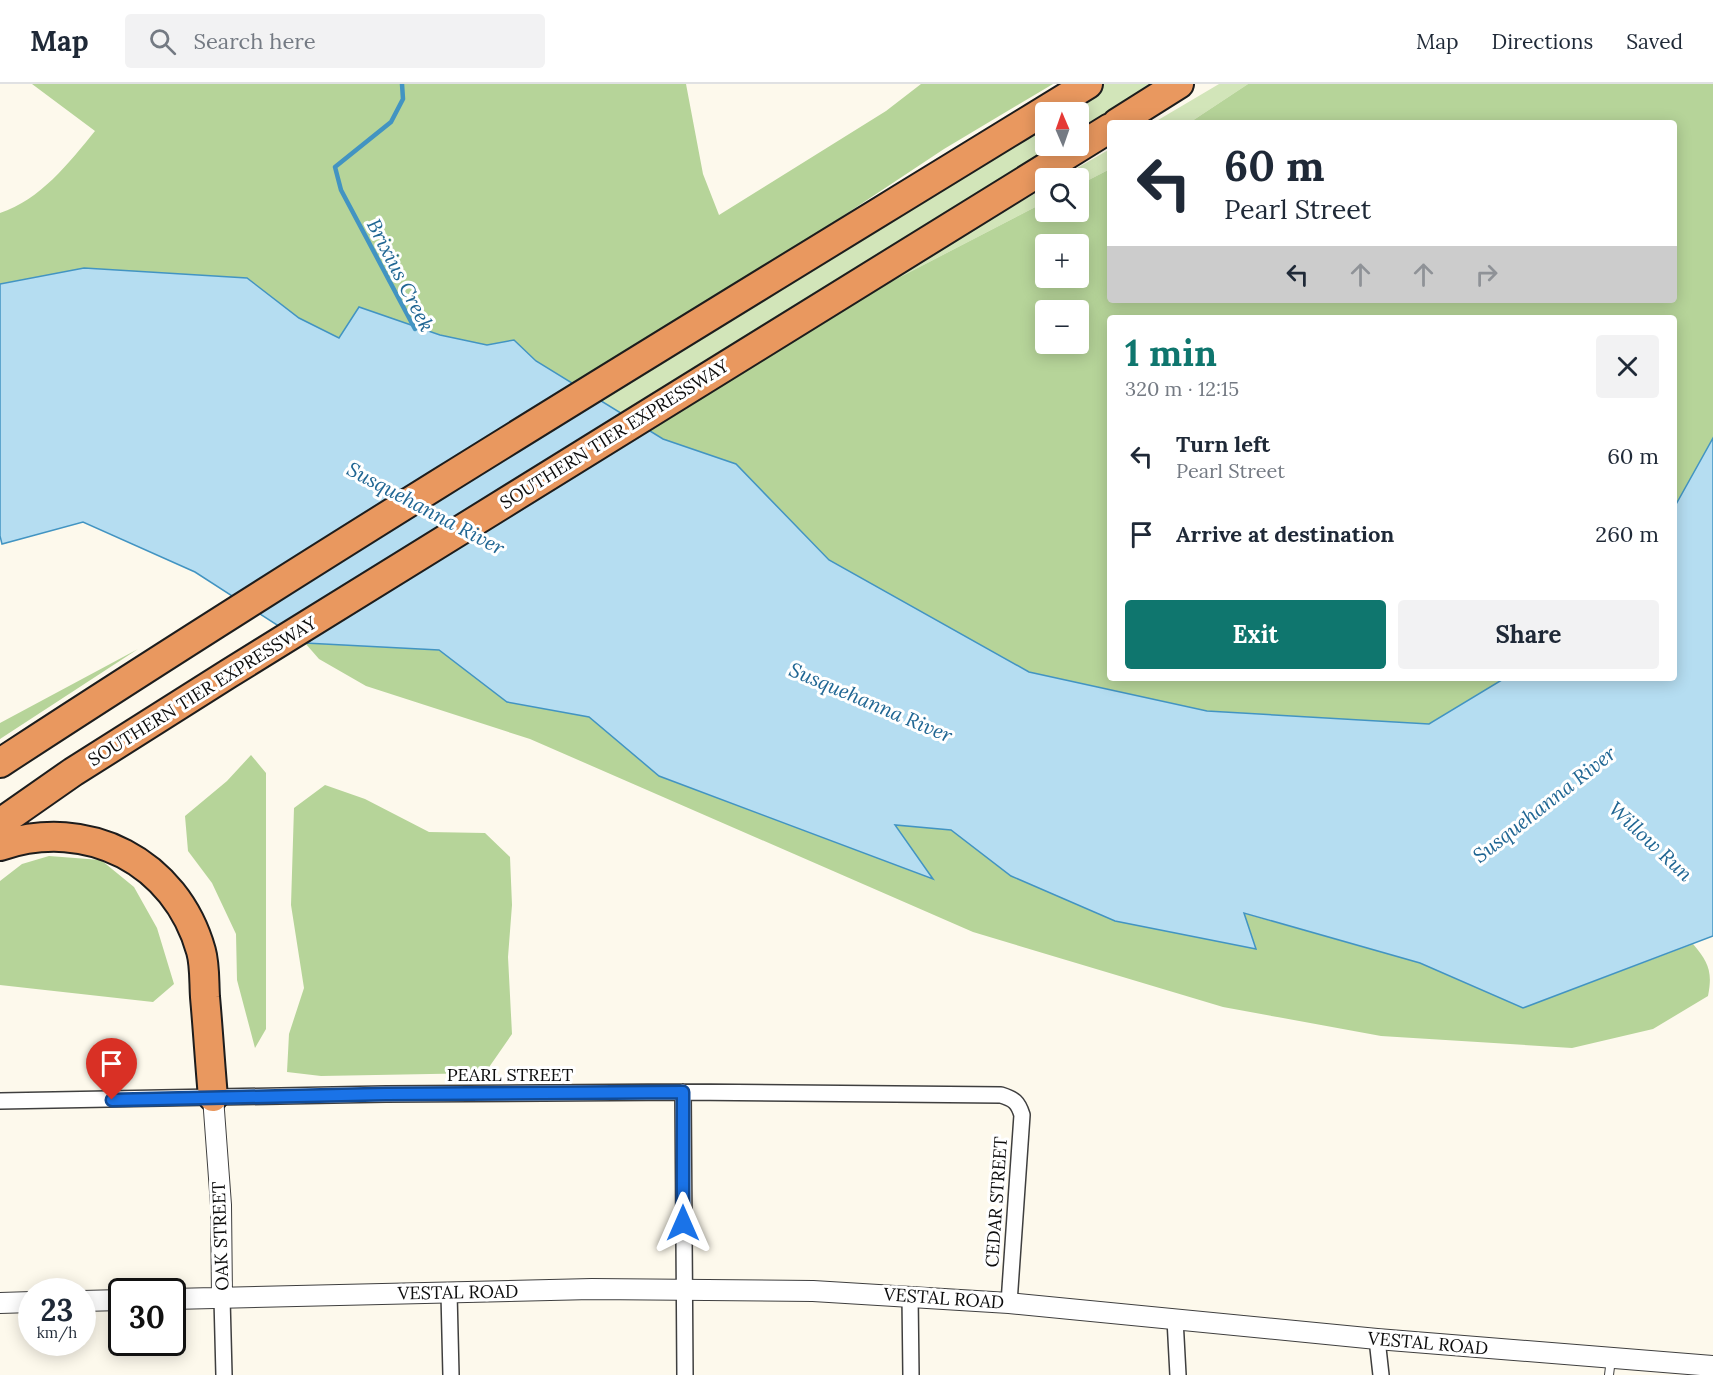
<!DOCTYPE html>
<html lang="en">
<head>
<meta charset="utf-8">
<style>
  :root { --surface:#fff; --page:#f2f2f3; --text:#1f2937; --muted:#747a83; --line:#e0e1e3; --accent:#0f766e }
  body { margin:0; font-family:Lora,serif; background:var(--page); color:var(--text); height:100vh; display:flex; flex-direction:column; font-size:22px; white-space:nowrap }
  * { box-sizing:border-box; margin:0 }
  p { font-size:20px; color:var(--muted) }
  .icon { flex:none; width:33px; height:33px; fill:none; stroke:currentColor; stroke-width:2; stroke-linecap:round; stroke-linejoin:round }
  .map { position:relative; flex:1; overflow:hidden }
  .sheet { position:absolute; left:1107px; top:231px; width:570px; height:366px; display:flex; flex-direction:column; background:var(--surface); border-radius:6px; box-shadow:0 3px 15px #0003 }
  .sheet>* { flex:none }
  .guide { position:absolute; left:1107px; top:36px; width:570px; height:183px; border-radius:6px; box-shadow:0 3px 15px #0003; background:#fff; color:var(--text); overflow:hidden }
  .needle { width:39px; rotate:358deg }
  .buttons { position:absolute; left:1035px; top:18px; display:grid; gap:12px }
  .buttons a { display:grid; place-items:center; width:54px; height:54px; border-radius:6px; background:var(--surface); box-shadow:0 3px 15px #0003; font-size:30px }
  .speed { position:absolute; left:18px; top:1194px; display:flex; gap:12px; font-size:30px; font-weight:700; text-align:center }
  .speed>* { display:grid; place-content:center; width:78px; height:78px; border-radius:50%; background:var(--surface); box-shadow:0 3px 15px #0003; line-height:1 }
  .speed small { font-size:15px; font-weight:400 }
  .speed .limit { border:3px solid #111; border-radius:9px; background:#fff; color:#111 }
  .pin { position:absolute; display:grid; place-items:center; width:51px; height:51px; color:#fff; margin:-62px -26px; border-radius:50% 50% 50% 0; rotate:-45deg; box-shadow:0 0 6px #0007 }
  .pin .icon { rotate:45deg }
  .me { position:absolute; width:66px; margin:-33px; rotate:0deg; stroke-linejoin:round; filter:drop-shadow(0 0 4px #0008) }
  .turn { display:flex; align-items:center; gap:21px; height:126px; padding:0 18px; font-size:27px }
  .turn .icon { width:78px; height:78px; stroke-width:2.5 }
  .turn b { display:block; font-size:42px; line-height:51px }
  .lanes { display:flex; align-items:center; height:57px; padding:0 18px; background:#0003; justify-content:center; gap:30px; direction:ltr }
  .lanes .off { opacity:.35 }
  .round { display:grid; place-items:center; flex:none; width:63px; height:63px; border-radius:6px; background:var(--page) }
  .headline { display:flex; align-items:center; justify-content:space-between; height:102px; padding:0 18px }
  h1 { font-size:36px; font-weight:700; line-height:45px; color:var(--accent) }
  .primary-button { display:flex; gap:12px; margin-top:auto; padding:12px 18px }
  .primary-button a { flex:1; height:69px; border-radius:6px; background:var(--accent); color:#fff; font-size:24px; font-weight:700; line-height:69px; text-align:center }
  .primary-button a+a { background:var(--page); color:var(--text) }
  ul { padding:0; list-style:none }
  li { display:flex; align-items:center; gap:18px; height:78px; padding:0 18px }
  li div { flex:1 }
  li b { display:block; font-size:22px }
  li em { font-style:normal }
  header { display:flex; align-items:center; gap:36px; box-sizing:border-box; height:84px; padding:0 30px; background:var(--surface); border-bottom:2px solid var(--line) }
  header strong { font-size:28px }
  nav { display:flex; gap:33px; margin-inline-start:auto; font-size:21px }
  .search { width:420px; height:54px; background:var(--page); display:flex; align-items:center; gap:15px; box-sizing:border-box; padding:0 21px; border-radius:6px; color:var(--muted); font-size:22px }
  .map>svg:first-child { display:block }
  .green { fill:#d2e5b9 }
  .forest { fill:#b6d499; fill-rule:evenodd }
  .water { fill:#b5ddf1; stroke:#4294c2; stroke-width:1.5 }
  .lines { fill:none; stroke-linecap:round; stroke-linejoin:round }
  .stream { stroke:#4294c2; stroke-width:4.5 }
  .service-casing { stroke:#3f3f3f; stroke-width:10 }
  .minor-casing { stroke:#3f3f3f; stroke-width:18 }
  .tertiary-casing { stroke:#3f3f3f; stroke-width:22 }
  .motorway-casing { stroke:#1d1d1d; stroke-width:32 }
  .service { stroke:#fff; stroke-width:8 }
  .minor { stroke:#fff; stroke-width:15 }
  .tertiary { stroke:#fff; stroke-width:20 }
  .motorway { stroke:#e9985f; stroke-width:28 }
  .route-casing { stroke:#114b97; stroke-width:15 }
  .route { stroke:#1a73e8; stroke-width:10 }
  .labels { text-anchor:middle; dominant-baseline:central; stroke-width:6; stroke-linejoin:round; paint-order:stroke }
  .street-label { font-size:18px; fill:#0c0c0c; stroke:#fff }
  .water-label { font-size:20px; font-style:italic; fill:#206693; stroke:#fff }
</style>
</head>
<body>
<header>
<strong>Map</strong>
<div class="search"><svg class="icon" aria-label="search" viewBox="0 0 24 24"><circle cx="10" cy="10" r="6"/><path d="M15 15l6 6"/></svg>Search here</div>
<nav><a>Map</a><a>Directions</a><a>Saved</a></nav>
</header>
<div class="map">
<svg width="1713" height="1291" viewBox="0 0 1713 1291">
  <rect width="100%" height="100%" fill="#fdf9ec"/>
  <path class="green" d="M1103 0H1161L1079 50 1078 28H1057Z
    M1219 0H1248L1189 39H1153Z
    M1045 36 1046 62H1060L625 332 592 311Z
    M1110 65V85L1079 101 1078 94H1060Z
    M1045 103V118L823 233 1041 106Z"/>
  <path class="forest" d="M32 0H686L703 90 719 131 886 27 921 0H1053L944 65 582 305 536 277 514 256 487 261 440 251 359 223 339 254 299 234 247 194 84 184 0 200V129C40 116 69 79 95 47Z
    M1248 0H1713V354L1674 424V234H1110V594H1505L1429 640 1207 627 1029 588 829 476 736 380 663 355 641 342 823 233 1045 118 1046 128H1078L1079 101 1110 85V216H1674V39H1189ZM1046 160H1078V194H1046ZM1046 226H1078V260H1046Z
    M305 559 439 566 507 618 589 633 659 692 932 794 894 740 951 746 1011 792 1256 865 1243 829 1420 879 1523 924 1693 860C1708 878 1713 887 1708 912L1653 945 1572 964 1381 952 1223 923 973 848 530 655 366 602 319 575Z
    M138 565 0 655V639Z
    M251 671 266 689V945L255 964 237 896 236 850 212 799 188 767 185 732 227 697Z
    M325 701 365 715 429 748 485 749 510 773 512 821 508 873 512 950 485 989 321 992 287 988 289 950 304 904 291 821 294 724Z
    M49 772 101 776 134 803 157 844 174 900 153 918 0 901V797L22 780Z"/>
  <path class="water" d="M84 184 247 194 299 234 339 254 359 223 440 251 487 261 514 256 536 277 663 355 736 380 829 476 1029 588 1207 627 1429 640 1505 594H1674V424L1713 354V852L1523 924 1420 879 1244 829 1256 865 1115 837 1011 792 951 746 895 741 933 795 659 692 589 633 507 618 439 566 305 559 195 488 83 438 2 460 0 452V200Z"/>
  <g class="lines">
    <path class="stream" d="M402 0 403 15 391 38 335 83 341 106 415 245"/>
    <defs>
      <path id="service" d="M1609 1291 1611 1275"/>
      <path id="minor" d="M683 1008 685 1291
        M0 1017 386 1010 683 1008 1001 1011C1014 1015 1018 1018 1022 1031L1009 1219
        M449 1209 451 1291
        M910 1211 911 1291
        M222 1214 224 1291
        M1175 1235 1178 1291
        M1377 1255 1381 1291"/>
      <path id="tertiary" d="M213 1013 221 1121 222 1214
        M172 1215 592 1205 813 1207 1009 1219 1377 1255 1713 1282
        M82 1217 122 1216
        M0 1219 32 1218"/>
      <path id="motorway" d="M1117 39 1179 0
        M0 679C358 445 724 224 1088 0
        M0 739 73 688 228 590 1110 44
        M0 762C88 732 176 778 201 867 205 881 204 898 205 913 208 946 210 980 213 1013"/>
    </defs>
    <use href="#service" class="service-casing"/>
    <use href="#minor" class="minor-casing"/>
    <use href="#tertiary" class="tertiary-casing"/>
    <use href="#motorway" class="motorway-casing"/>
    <use href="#service" class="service"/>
    <use href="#minor" class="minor"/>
    <use href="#tertiary" class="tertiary"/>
    <use href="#motorway" class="motorway"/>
  </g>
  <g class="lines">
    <defs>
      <path id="route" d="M112 1016 386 1010 683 1008V1139"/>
    </defs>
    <use href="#route" class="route-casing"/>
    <use href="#route" class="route"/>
  </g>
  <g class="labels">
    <g class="street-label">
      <text transform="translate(614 350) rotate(-32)">SOUTHERN TIER EXPRESSWAY</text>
      <text transform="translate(202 607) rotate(-32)">SOUTHERN TIER EXPRESSWAY</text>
      <text x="510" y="990">PEARL STREET</text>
      <text transform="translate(996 1118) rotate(-86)">CEDAR STREET</text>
      <text transform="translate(220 1152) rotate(-92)">OAK STREET</text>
      <text transform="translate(458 1208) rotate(-1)">VESTAL ROAD</text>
      <text transform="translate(944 1214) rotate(4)">VESTAL ROAD</text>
      <text transform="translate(1428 1259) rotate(5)">VESTAL ROAD</text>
    </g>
    <g class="water-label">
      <text transform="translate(401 191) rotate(63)">Brixius Creek</text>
      <text transform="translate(426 424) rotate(28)">Susquehanna River</text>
      <text transform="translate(871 618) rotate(23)">Susquehanna River</text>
      <text transform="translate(1544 720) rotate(-38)">Susquehanna River</text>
      <text transform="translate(1651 757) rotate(43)">Willow Run</text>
    </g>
  </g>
</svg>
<div class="buttons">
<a><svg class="needle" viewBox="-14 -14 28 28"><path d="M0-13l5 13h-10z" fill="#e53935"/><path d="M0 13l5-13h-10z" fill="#747a83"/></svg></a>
<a><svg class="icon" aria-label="search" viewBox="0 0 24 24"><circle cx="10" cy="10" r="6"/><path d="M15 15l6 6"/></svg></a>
<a>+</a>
<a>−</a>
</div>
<div class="speed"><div>23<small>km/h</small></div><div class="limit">30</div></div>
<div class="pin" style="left:112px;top:1016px;background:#d93025"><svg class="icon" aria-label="arrive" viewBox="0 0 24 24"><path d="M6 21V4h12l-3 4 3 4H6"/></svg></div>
<svg class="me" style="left:683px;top:1139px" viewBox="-20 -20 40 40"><path d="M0-17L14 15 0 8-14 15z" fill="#1a73e8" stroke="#fff" stroke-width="4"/></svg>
<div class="guide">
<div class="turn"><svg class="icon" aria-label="left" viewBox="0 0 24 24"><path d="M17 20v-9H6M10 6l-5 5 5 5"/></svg><div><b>60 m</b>Pearl Street</div></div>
<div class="lanes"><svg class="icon" aria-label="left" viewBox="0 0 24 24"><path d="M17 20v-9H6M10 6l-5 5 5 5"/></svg><svg class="icon off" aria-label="ahead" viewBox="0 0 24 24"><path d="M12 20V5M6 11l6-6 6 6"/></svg><svg class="icon off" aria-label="ahead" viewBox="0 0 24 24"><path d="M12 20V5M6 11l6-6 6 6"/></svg><svg class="icon off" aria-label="right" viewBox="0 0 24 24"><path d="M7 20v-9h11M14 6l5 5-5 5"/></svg></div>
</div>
<section class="sheet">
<div class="headline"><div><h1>1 min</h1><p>320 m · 12:15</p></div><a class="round"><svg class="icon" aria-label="close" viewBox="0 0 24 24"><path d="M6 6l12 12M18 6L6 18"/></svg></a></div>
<ul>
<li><svg class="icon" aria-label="left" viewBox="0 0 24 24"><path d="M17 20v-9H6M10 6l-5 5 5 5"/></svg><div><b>Turn left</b><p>Pearl Street</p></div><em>60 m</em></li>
<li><svg class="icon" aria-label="arrive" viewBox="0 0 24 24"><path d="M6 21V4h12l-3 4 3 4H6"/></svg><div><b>Arrive at destination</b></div><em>260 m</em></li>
</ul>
<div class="primary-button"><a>Exit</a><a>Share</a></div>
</section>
</div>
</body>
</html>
